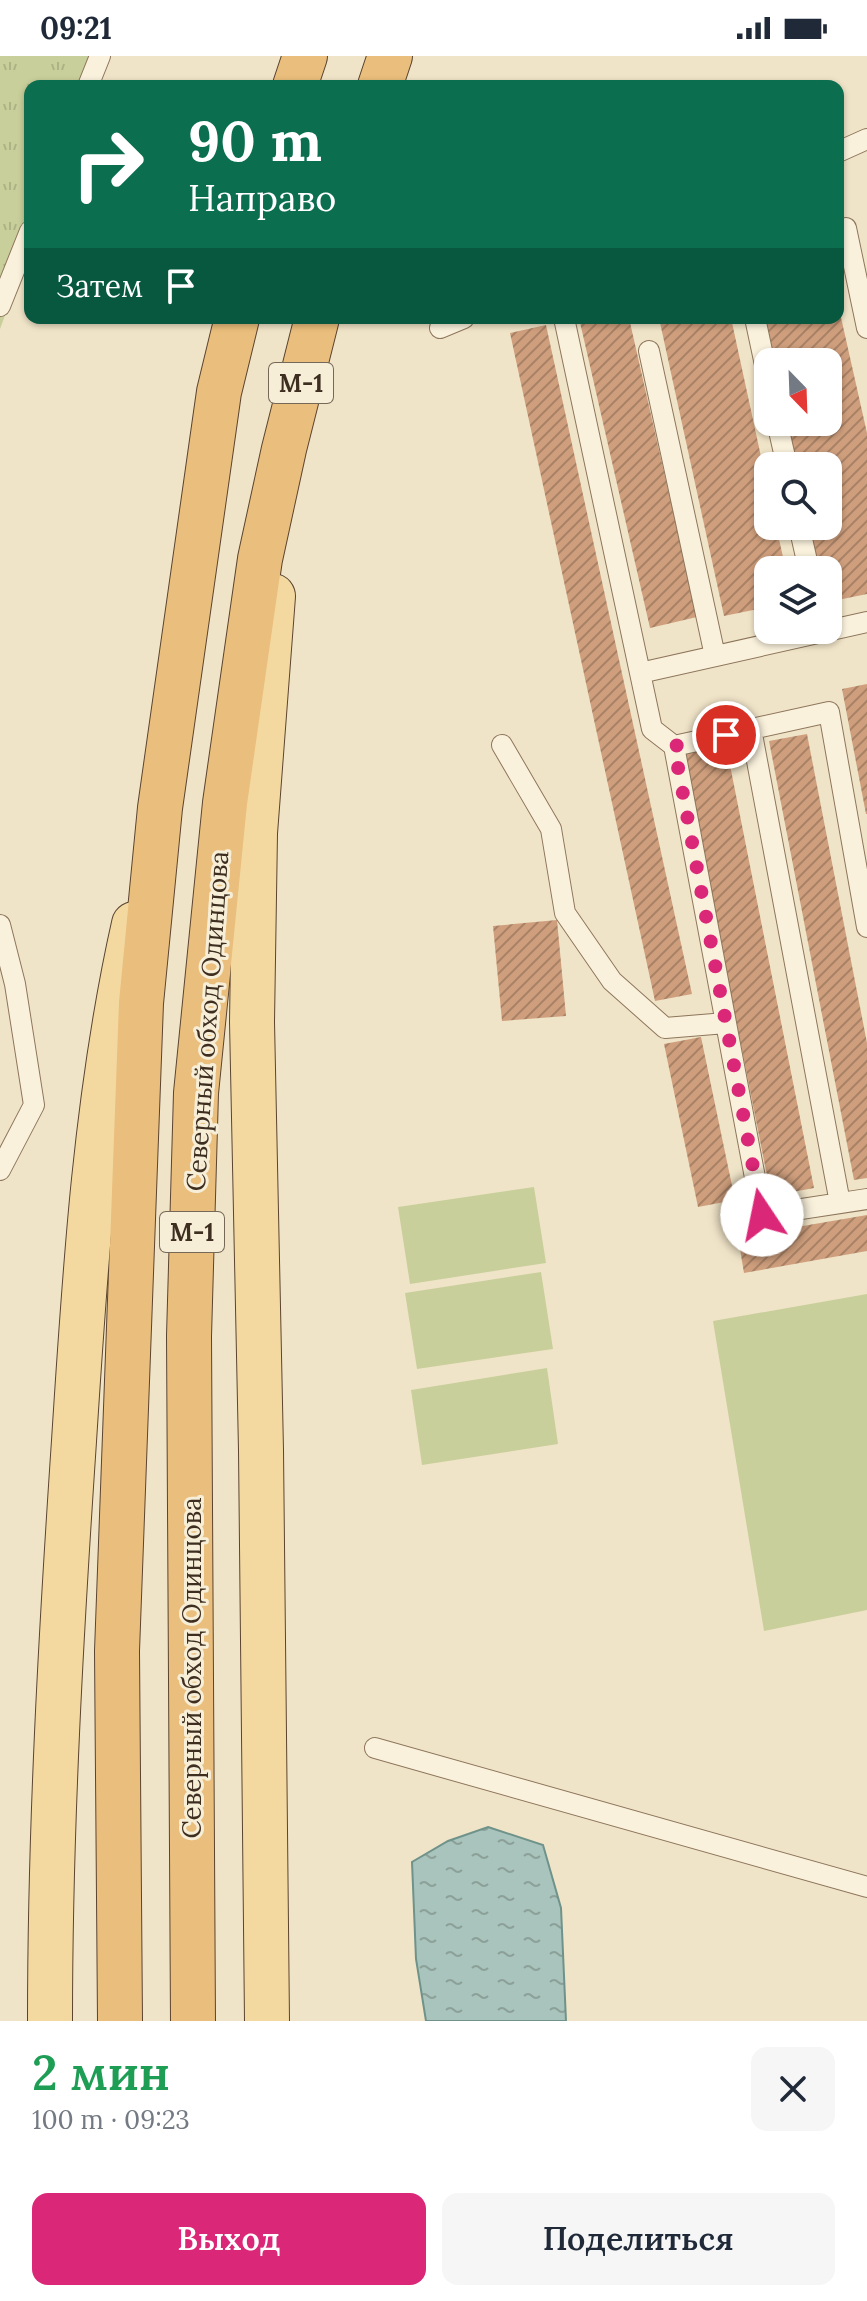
<!DOCTYPE html>
<html lang="ru">
<head>
<meta charset="utf-8">
<style>
  :root { --surface:#fff; --page:#f6f6f7; --text:#1f2937; --muted:#747a83; --accent:#db2777 }
  body { margin:0; font-family:Lora,serif; background:var(--page); color:var(--text); height:100vh; display:flex; flex-direction:column; font-size:30px; white-space:nowrap }
  * { box-sizing:border-box; margin:0 }
  p { font-size:26px; color:var(--muted) }
  .icon { flex:none; width:44px; height:44px; fill:none; stroke:currentColor; stroke-width:2; stroke-linecap:round; stroke-linejoin:round }
  .map { position:relative; height:1965px; overflow:hidden }
  .drawer { display:flex; flex-direction:column; background:var(--surface); flex:1 }
  .drawer>* { flex:none }
  .guide { position:absolute; left:24px; top:24px; width:820px; height:244px; border-radius:16px; box-shadow:0 2px 6px #0004; background:#0b6e4f; color:#fff; overflow:hidden }
  .needle { width:52px; rotate:157deg }
  .buttons { position:absolute; left:754px; top:292px; display:grid; gap:16px }
  .buttons a { display:grid; place-items:center; width:88px; height:88px; border-radius:16px; background:var(--surface); box-shadow:0 2px 6px #0004; font-size:40px }
  .pin { position:absolute; display:grid; place-items:center; width:68px; height:68px; color:#fff; margin:-34px; border:4px solid #fff; border-radius:50%; box-shadow:0 2px 8px #0007 }
  .me { position:absolute; width:88px; margin:-44px; rotate:349deg; stroke-linejoin:round; filter:drop-shadow(0 0 6px #0008) }
  .turn { display:flex; align-items:center; gap:28px; height:168px; padding:0 32px; font-size:36px }
  .turn .icon { width:104px; height:104px; stroke-width:2.5 }
  .turn b { display:block; font-size:56px; line-height:68px }
  .then { display:flex; align-items:center; height:76px; padding:0 32px; background:#0003; gap:16px; font-size:30px }
  .round { display:grid; place-items:center; flex:none; width:84px; height:84px; border-radius:16px; background:var(--page) }
  .headline { display:flex; align-items:center; justify-content:space-between; height:136px; padding:0 32px }
  h1 { font-size:48px; font-weight:600; line-height:60px; color:#1e9e55 }
  .primary-button { display:flex; gap:16px; margin-top:auto; padding:16px 32px }
  .primary-button a { flex:1; height:92px; border-radius:16px; background:var(--accent); color:#fff; font-size:32px; font-weight:600; line-height:92px; text-align:center }
  .primary-button a+a { background:var(--page); color:var(--text) }
  .status { display:flex; justify-content:space-between; align-items:center; height:56px; padding:0 40px; background:var(--surface); direction:ltr }
  .status svg { height:22px; fill:currentColor }
  .map>svg:first-child { display:block }
  .grass { fill:url(#grass-tufts) }
  .garden { fill:#c9cf9b }
  .water { fill:url(#water-ripples); stroke:#6f938a; stroke-width:2 }
  .building { fill:url(#building-hatch) }
  .lines { fill:none; stroke-linecap:round; stroke-linejoin:round }
  .service-casing { stroke:#8d765c; stroke-width:22 }
  .primary-casing { stroke:#5b4430; stroke-width:46 }
  .trunk-casing { stroke:#5b4430; stroke-width:46 }
  .service { stroke:#faf1dc; stroke-width:20 }
  .primary { stroke:#f3d9a0; stroke-width:44 }
  .trunk { stroke:#eabe7c; stroke-width:44 }
  .route { stroke:#db2777; stroke-width:14; stroke-dasharray:0 25.2 }
  .labels { text-anchor:middle; dominant-baseline:central; stroke-width:6; stroke-linejoin:round; paint-order:stroke }
  .shield { fill:#f7eed8; stroke:#756857; stroke-width:2 }
  .shield-label { font-size:24px; font-weight:bold; fill:#3d2e20 }
  .street-label { font-size:26px; fill:#3d2e20; stroke:#f7eed8 }
</style>
</head>
<body>
<div class="status"><b>09:21</b><svg viewBox="0 0 49 12"><path d="M0 12V9h3v3zM5 12V6h3v6zM10 12V3h3v9zM15 12V0h3v12zM26 1h20v11H26zM47 4h2v5h-2z"/></svg></div>
<div class="map">
<svg width="867" height="1965" viewBox="0 0 867 1965">
  <defs>
    <pattern id="grass-tufts" width="24" height="20" patternUnits="userSpaceOnUse" patternTransform="scale(2)"><rect width="24" height="20" fill="#c9cf9b"/><path d="M3 7l-1-3M5 7V3M7 7l1-3M15 17l-1-3M17 17v-4M19 17l1-3" fill="none" stroke="#aeb285"/></pattern>
    <pattern id="water-ripples" width="26" height="14" patternUnits="userSpaceOnUse" patternTransform="scale(2)"><rect width="26" height="14" fill="#a9c4bc"/><path d="M2 4q2-2 4 0t4 0M15 11q2-2 4 0t4 0" fill="none" stroke="#8ba098"/></pattern>
    <pattern id="building-hatch" width="6" height="6" patternUnits="userSpaceOnUse" patternTransform="scale(2)"><rect width="6" height="6" fill="#cf9f7d"/><path d="M-1 1l2-2M0 6l6-6M5 7l2-2" fill="none" stroke="#a98266"/></pattern>
  </defs>
  <rect width="100%" height="100%" fill="#f0e4c8"/>
  <path class="grass" d="M0 0H102L90 30H30V192L0 273Z"/>
  <path class="garden" d="M534 1131 546 1207 410 1228 398 1151Z
    M541 1216 553 1293 417 1313 405 1237Z
    M867 1238V1554L764 1575 713 1265Z
    M547 1312 558 1388 422 1409 411 1334Z"/>
  <path class="water" d="M488 1771 543 1789 561 1852 566 1965H426L416 1903 412 1806 448 1785Z"/>
  <path class="building" d="M838 248 867 377V538L828 546V514H819L810 470H828V410H797L787 366H828V306H774L765 262H838Z
    M579 262H629L697 561 650 572Z
    M659 262H731L768 433V470H776L786 514H768V551L724 560Z
    M546 269 692 938 655 945 510 277Z
    M867 628V758H866L842 633Z
    M807 678 867 987V1122L854 1124 769 685Z
    M726 689 814 1132 771 1140 683 697Z
    M557 864 566 960 502 965 493 870Z
    M701 981 735 1144 698 1151 664 988Z
    M867 1159V1195L744 1217 738 1181Z"/>
  <g class="lines">
    <defs>
      <path id="service" d="M88 30 100 0
        M838 96 867 83
        M846 172 867 272
        M0 250 30 175
        M564 262 652 673 674 690 762 1159 867 1143
        M755 262 768 323
        M440 272 464 262
        M649 295 715 600
        M777 366 787 410
        M799 470 809 514
        M640 617 867 566
        M751 673 840 1147
        M502 689 551 773 565 857 612 925 665 972 726 967
        M674 690 829 656 867 871
        M0 869 15 928 34 1049 0 1114
        M375 1692 867 1831"/>
      <path id="primary" d="M50 1965C50 1771 61 1578 74 1385 85 1212 96 1037 134 868
        M267 1965 261 1394 252 966 255 777 273 540"/>
      <path id="trunk" d="M295 30 305 0
        M380 30 390 0
        M120 1965 117 1595 141 947 160 752 219 336 237 262
        M193 1965 189 1280 196 1037 225 747 260 503 284 393 317 262"/>
    </defs>
    <use href="#service" class="service-casing"/>
    <use href="#primary" class="primary-casing"/>
    <use href="#trunk" class="trunk-casing"/>
    <use href="#service" class="service"/>
    <use href="#primary" class="primary"/>
    <use href="#trunk" class="trunk"/>
  </g>
  <g class="lines">
    <path class="route" d="M726 679 674 690 762 1159"/>
  </g>
  <g class="labels">
    <g class="shield">
      <rect x="269" y="307" width="64" height="40" rx="6"/>
      <rect x="160" y="1156" width="64" height="40" rx="6"/>
    </g>
    <g class="shield-label">
      <text x="301" y="327">М-1</text>
      <text x="192" y="1176">М-1</text>
    </g>
    <g class="street-label">
      <text transform="translate(207 965) rotate(-86)">Северный обход Одинцова</text>
      <text transform="translate(191 1612) rotate(-90)">Северный обход Одинцова</text>
    </g>
  </g>
</svg>
<div class="buttons">
<a><svg class="needle" viewBox="-14 -14 28 28"><path d="M0-13l5 13h-10z" fill="#e53935"/><path d="M0 13l5-13h-10z" fill="#747a83"/></svg></a>
<a><svg class="icon" aria-label="search" viewBox="0 0 24 24"><circle cx="10" cy="10" r="6"/><path d="M15 15l6 6"/></svg></a>
<a><svg class="icon" aria-label="layers" viewBox="0 0 24 24"><path d="M12 4l9 5-9 5-9-5zM3 14l9 5 9-5"/></svg></a>
</div>
<div class="pin" style="left:726px;top:679px;background:#d93025"><svg class="icon" aria-label="arrive" viewBox="0 0 24 24"><path d="M6 21V4h12l-3 4 3 4H6"/></svg></div>
<svg class="me" style="left:762px;top:1159px" viewBox="-20 -20 40 40"><circle r="19" fill="#fff"/><path d="M0-13L10 11 0 6-10 11z" fill="#db2777"/></svg>
<div class="guide">
<div class="turn"><svg class="icon" aria-label="right" viewBox="0 0 24 24"><path d="M7 20v-9h11M14 6l5 5-5 5"/></svg><div><b>90 m</b>Направо</div></div>
<div class="then">Затем<svg class="icon" aria-label="arrive" viewBox="0 0 24 24"><path d="M6 21V4h12l-3 4 3 4H6"/></svg></div>
</div>
</div>
<section class="drawer">
<div class="headline"><div><h1>2 мин</h1><p>100 m · 09:23</p></div><a class="round"><svg class="icon" aria-label="close" viewBox="0 0 24 24"><path d="M6 6l12 12M18 6L6 18"/></svg></a></div>
<div class="primary-button"><a>Выход</a><a>Поделиться</a></div>
</section>
</body>
</html>
